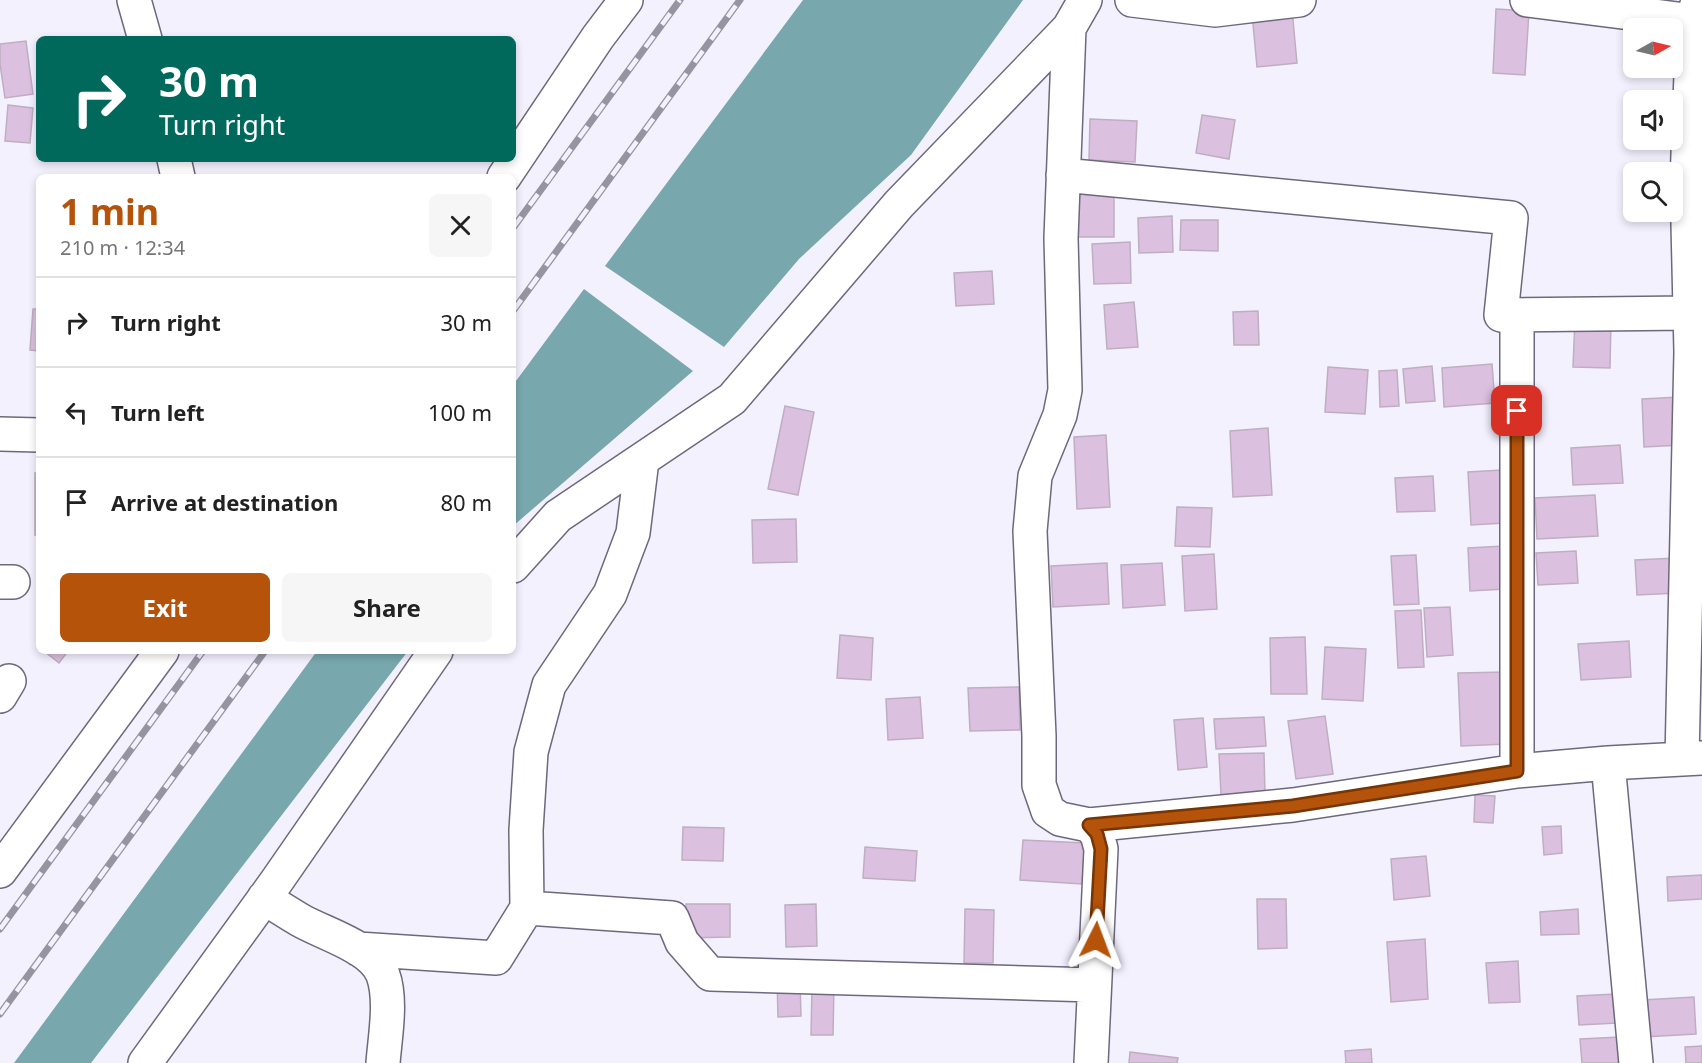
<!DOCTYPE html>
<html lang="en">
<head>
<meta charset="utf-8">
<style>
  :root { --surface:#fff; --page:#f6f6f6; --text:#222; --muted:#767676; --line:#e0e0e0; --accent:#b45309 }
  body { margin:0; font-family:"Noto Sans",sans-serif; background:var(--page); color:var(--text); height:100vh; display:flex; flex-direction:column; font-size:22px; white-space:nowrap }
  * { box-sizing:border-box; margin:0 }
  p { font-size:20px; color:var(--muted) }
  .icon { flex:none; width:33px; height:33px; fill:none; stroke:currentColor; stroke-width:2; stroke-linecap:round; stroke-linejoin:round }
  .map { position:relative; flex:1; overflow:hidden }
  .side { position:absolute; left:36px; top:174px; width:480px; height:480px; display:flex; flex-direction:column; background:var(--surface); border-radius:9px; box-shadow:0 3px 9px #0003 }
  .side>* { flex:none }
  .guide { position:absolute; left:36px; top:36px; width:480px; height:126px; border-radius:9px; box-shadow:0 3px 9px #0003; background:#00695c; color:#fff; overflow:hidden }
  .needle { width:39px; rotate:82deg }
  .controls { position:absolute; left:1623px; top:18px; display:grid; gap:12px }
  .controls a { display:grid; place-items:center; width:60px; height:60px; border-radius:9px; background:var(--surface); box-shadow:0 3px 9px #0003; font-size:30px }
  .pin { position:absolute; display:grid; place-items:center; width:51px; height:51px; color:#fff; margin:-26px; border-radius:12px; box-shadow:0 3px 9px #0006 }
  .me { position:absolute; width:66px; margin:-33px; rotate:3deg; stroke-linejoin:round; filter:drop-shadow(0 0 4px #0008) }
  .turn { display:flex; align-items:center; gap:21px; height:126px; padding:0 24px; font-size:27px }
  .turn .icon { width:78px; height:78px; stroke-width:2.5 }
  .turn b { display:block; font-size:42px; line-height:51px }
  .round { display:grid; place-items:center; flex:none; width:63px; height:63px; border-radius:9px; background:var(--page) }
  .head { display:flex; align-items:center; justify-content:space-between; height:102px; padding:0 24px }
  h1 { font-size:36px; font-weight:700; line-height:45px; color:var(--accent) }
  .action { display:flex; gap:12px; margin-top:auto; padding:12px 24px }
  .action a { flex:1; height:69px; border-radius:9px; background:var(--accent); color:#fff; font-size:24px; font-weight:700; line-height:69px; text-align:center }
  .action a+a { background:var(--page); color:var(--text) }
  ul { padding:0; list-style:none }
  li { display:flex; align-items:center; gap:18px; height:90px; padding:0 24px; border-top:2px solid var(--line) }
  li div { flex:1 }
  li b { display:block; font-size:22px }
  li em { font-style:normal }
  .map>svg:first-child { display:block }
  .water { fill:#78a8ae }
  .building { fill:#dcc0df; stroke:#bfaec1; stroke-width:1.5 }
  .lines { fill:none; stroke-linecap:round; stroke-linejoin:round }
  .street-casing { stroke:#6d687d; stroke-width:36 }
  .street { stroke:#fff; stroke-width:33 }
  .rail-casing { stroke:#96949f; stroke-width:7 }
  .rail { stroke:#f4f1ff; stroke-width:4.5; stroke-dasharray:14; stroke-linecap:butt }
  .route-casing { stroke:#753606; stroke-width:15 }
  .route { stroke:#b45309; stroke-width:10 }
</style>
</head>
<body>
<div class="map">
<svg width="1702" height="1063" viewBox="0 0 1702 1063">
  <rect width="100%" height="100%" fill="#f4f1ff"/>
  <path class="water" d="M803 0H1023L911 155 799 259 724 347 605 266Z
    M584 289 693 371 513 526V385Z
    M317 651H408L91 1063H14Z"/>
  <path class="building" d="M1292 9 1297 63 1257 67 1252 13Z
    M1496 9 1529 11 1525 75 1493 73Z
    M26 41 33 94 5 98 0 64V44Z
    M8 105 33 108 30 143 5 141Z
    M1202 115 1235 120 1229 159 1196 153Z
    M1090 119 1137 121 1135 162 1089 160Z
    M1114 183V237H1075L1074 184Z
    M1172 216 1173 252 1139 253 1138 218Z
    M1181 220H1218V251L1180 250Z
    M1130 242 1131 283 1094 284 1092 244Z
    M992 271 994 304 956 306 954 273Z
    M1134 302 1138 347 1107 349 1104 305Z
    M33 309H39V351L30 350Z
    M1258 311 1259 345H1234L1233 312Z
    M1575 319 1611 320 1610 368 1573 367Z
    M1492 364 1495 403 1444 407 1442 368Z
    M1432 366 1435 401 1406 403 1403 369Z
    M1328 367 1368 370 1365 414 1325 412Z
    M1397 370 1399 406 1380 407 1379 371Z
    M1679 397 1682 445 1644 447 1642 399Z
    M785 406 814 412 798 495 768 489Z
    M1268 428 1272 495 1233 497 1230 431Z
    M1106 435 1110 507 1077 509 1074 437Z
    M1620 445 1623 483 1573 485 1571 448Z
    M1502 470 1505 523 1471 525 1468 472Z
    M35 473H39V535H35Z
    M1433 476 1435 511 1397 512 1395 478Z
    M1595 495 1598 536 1537 539 1535 498Z
    M1177 507 1212 508 1210 547 1175 546Z
    M796 519 797 562 753 563 752 520Z
    M1504 546 1506 589 1470 591 1468 548Z
    M1576 551 1578 583 1538 585 1536 553Z
    M1214 554 1217 609 1185 611 1182 556Z
    M1416 555 1419 604 1394 605 1391 556Z
    M1676 558 1678 593 1637 595 1635 560Z
    M1107 563 1109 604 1053 607 1051 566Z
    M1162 563 1165 605 1123 608 1121 565Z
    M1450 607 1453 655 1427 657 1424 608Z
    M1421 610 1424 667 1398 668 1395 611Z
    M840 635 873 638 871 680 837 678Z
    M1305 637 1307 694H1271L1270 638Z
    M1629 641 1631 677 1581 680 1578 644Z
    M1325 647 1366 649 1363 701 1322 699Z
    M44 651H68L59 663Z
    M1505 672 1507 744 1461 746 1458 673Z
    M1019 687 1020 730 970 731 968 688Z
    M920 697 923 738 888 740 886 699Z
    M1325 716 1333 774 1296 779 1288 721Z
    M1264 717 1266 746 1216 749 1214 719Z
    M1203 718 1207 767 1178 770 1174 720Z
    M1264 753 1265 794 1221 795 1219 754Z
    M1475 795 1495 796 1493 823 1474 822Z
    M1561 826 1562 853 1544 855 1542 827Z
    M683 827 724 828 723 861 682 860Z
    M1023 840 1085 843 1082 884 1020 880Z
    M865 847 917 851 915 881 863 878Z
    M1426 856 1430 896 1394 900 1391 859Z
    M1702 875V899L1668 901 1667 877Z
    M1257 899H1286L1287 948 1258 949Z
    M686 904H730V937L686 938Z
    M816 904 817 946 786 947 785 905Z
    M965 909 994 910 993 963H964Z
    M1578 909 1579 934 1541 935 1540 912Z
    M1425 939 1428 999 1391 1002 1387 942Z
    M1518 961 1520 1002 1489 1003 1486 963Z
    M777 980H800L801 1016 778 1017Z
    M812 986H834L833 1035H811Z
    M1615 994 1617 1023 1579 1025 1577 996Z
    M1694 997 1696 1034 1644 1037 1642 1000Z
    M1620 1037 1622 1063H1582L1580 1039Z
    M1702 1046V1063H1686L1685 1047Z
    M1371 1049 1372 1063H1346L1345 1051Z
    M1130 1052 1178 1058 1177 1063H1129Z"/>
  <g class="lines">
    <defs>
      <path id="street" d="M134 0 145 39
        M1085 0 1069 28 1061 238 1065 390 1060 415 1035 476 1030 531 1039 736V785L1048 811 1060 819 1089 825 1097 834 1101 849 1091 1063
        M1132 0 1215 10 1299 0
        M1527 0 1693 21 1698 0
        M174 159 178 177
        M1063 175 1511 218 1501 315 1690 313
        M504 177 598 37 626 0
        M0 434 39 435
        M513 566 558 516 732 399 899 204 1069 28
        M0 582H13
        M0 696 9 681
        M1682 759 1691 352 1687 181 1693 21
        M1608 763 1636 1063
        M1517 771V315
        M1089 825 1293 805 1517 771 1608 763 1702 758
        M0 871 162 651
        M264 898C276 905 288 913 300 920 324 934 373 947 383 975 392 1000 385 1037 383 1063
        M527 908 526 830 531 752 549 685 610 594 633 533 642 460
        M358 949 496 958 527 908 672 918 682 942 710 974 1093 985
        M145 1063 276 882 436 651"/>
    </defs>
    <use href="#street" class="street-casing"/>
    <use href="#street" class="street"/>
    <defs>
      <path id="rail" d="M513 228 680 0
        M513 311 740 0
        M0 929 203 651
        M0 1014 265 651"/>
    </defs>
    <use href="#rail" class="rail-casing"/>
    <use href="#rail" class="rail"/>
  </g>
  <g class="lines">
    <defs>
      <path id="route" d="M1096 940 1101 849 1097 834 1089 825 1293 806 1517 771V411"/>
    </defs>
    <use href="#route" class="route-casing"/>
    <use href="#route" class="route"/>
  </g>
</svg>
<div class="controls">
<a><svg class="needle" viewBox="-14 -14 28 28"><path d="M0-13l5 13h-10z" fill="#e53935"/><path d="M0 13l5-13h-10z" fill="#767676"/></svg></a>
<a><svg class="icon" aria-label="sound" viewBox="0 0 24 24"><path d="M4 9h4l5-4v14l-5-4H4zM17 9q2 3 0 6"/></svg></a>
<a><svg class="icon" aria-label="search" viewBox="0 0 24 24"><circle cx="10" cy="10" r="6"/><path d="M15 15l6 6"/></svg></a>
</div>
<div class="pin" style="left:1517px;top:411px;background:#d93025"><svg class="icon" aria-label="arrive" viewBox="0 0 24 24"><path d="M6 21V4h12l-3 4 3 4H6"/></svg></div>
<svg class="me" style="left:1096px;top:940px" viewBox="-20 -20 40 40"><path d="M0-17L14 15 0 8-14 15z" fill="#b45309" stroke="#fff" stroke-width="4"/></svg>
<div class="guide">
<div class="turn"><svg class="icon" aria-label="right" viewBox="0 0 24 24"><path d="M7 20v-9h11M14 6l5 5-5 5"/></svg><div><b>30 m</b>Turn right</div></div>
</div>
<section class="side">
<div class="head"><div><h1>1 min</h1><p>210 m · 12:34</p></div><a class="round"><svg class="icon" aria-label="close" viewBox="0 0 24 24"><path d="M6 6l12 12M18 6L6 18"/></svg></a></div>
<ul>
<li><svg class="icon" aria-label="right" viewBox="0 0 24 24"><path d="M7 20v-9h11M14 6l5 5-5 5"/></svg><div><b>Turn right</b></div><em>30 m</em></li>
<li><svg class="icon" aria-label="left" viewBox="0 0 24 24"><path d="M17 20v-9H6M10 6l-5 5 5 5"/></svg><div><b>Turn left</b></div><em>100 m</em></li>
<li><svg class="icon" aria-label="arrive" viewBox="0 0 24 24"><path d="M6 21V4h12l-3 4 3 4H6"/></svg><div><b>Arrive at destination</b></div><em>80 m</em></li>
</ul>
<div class="action"><a>Exit</a><a>Share</a></div>
</section>
</div>
</body>
</html>
